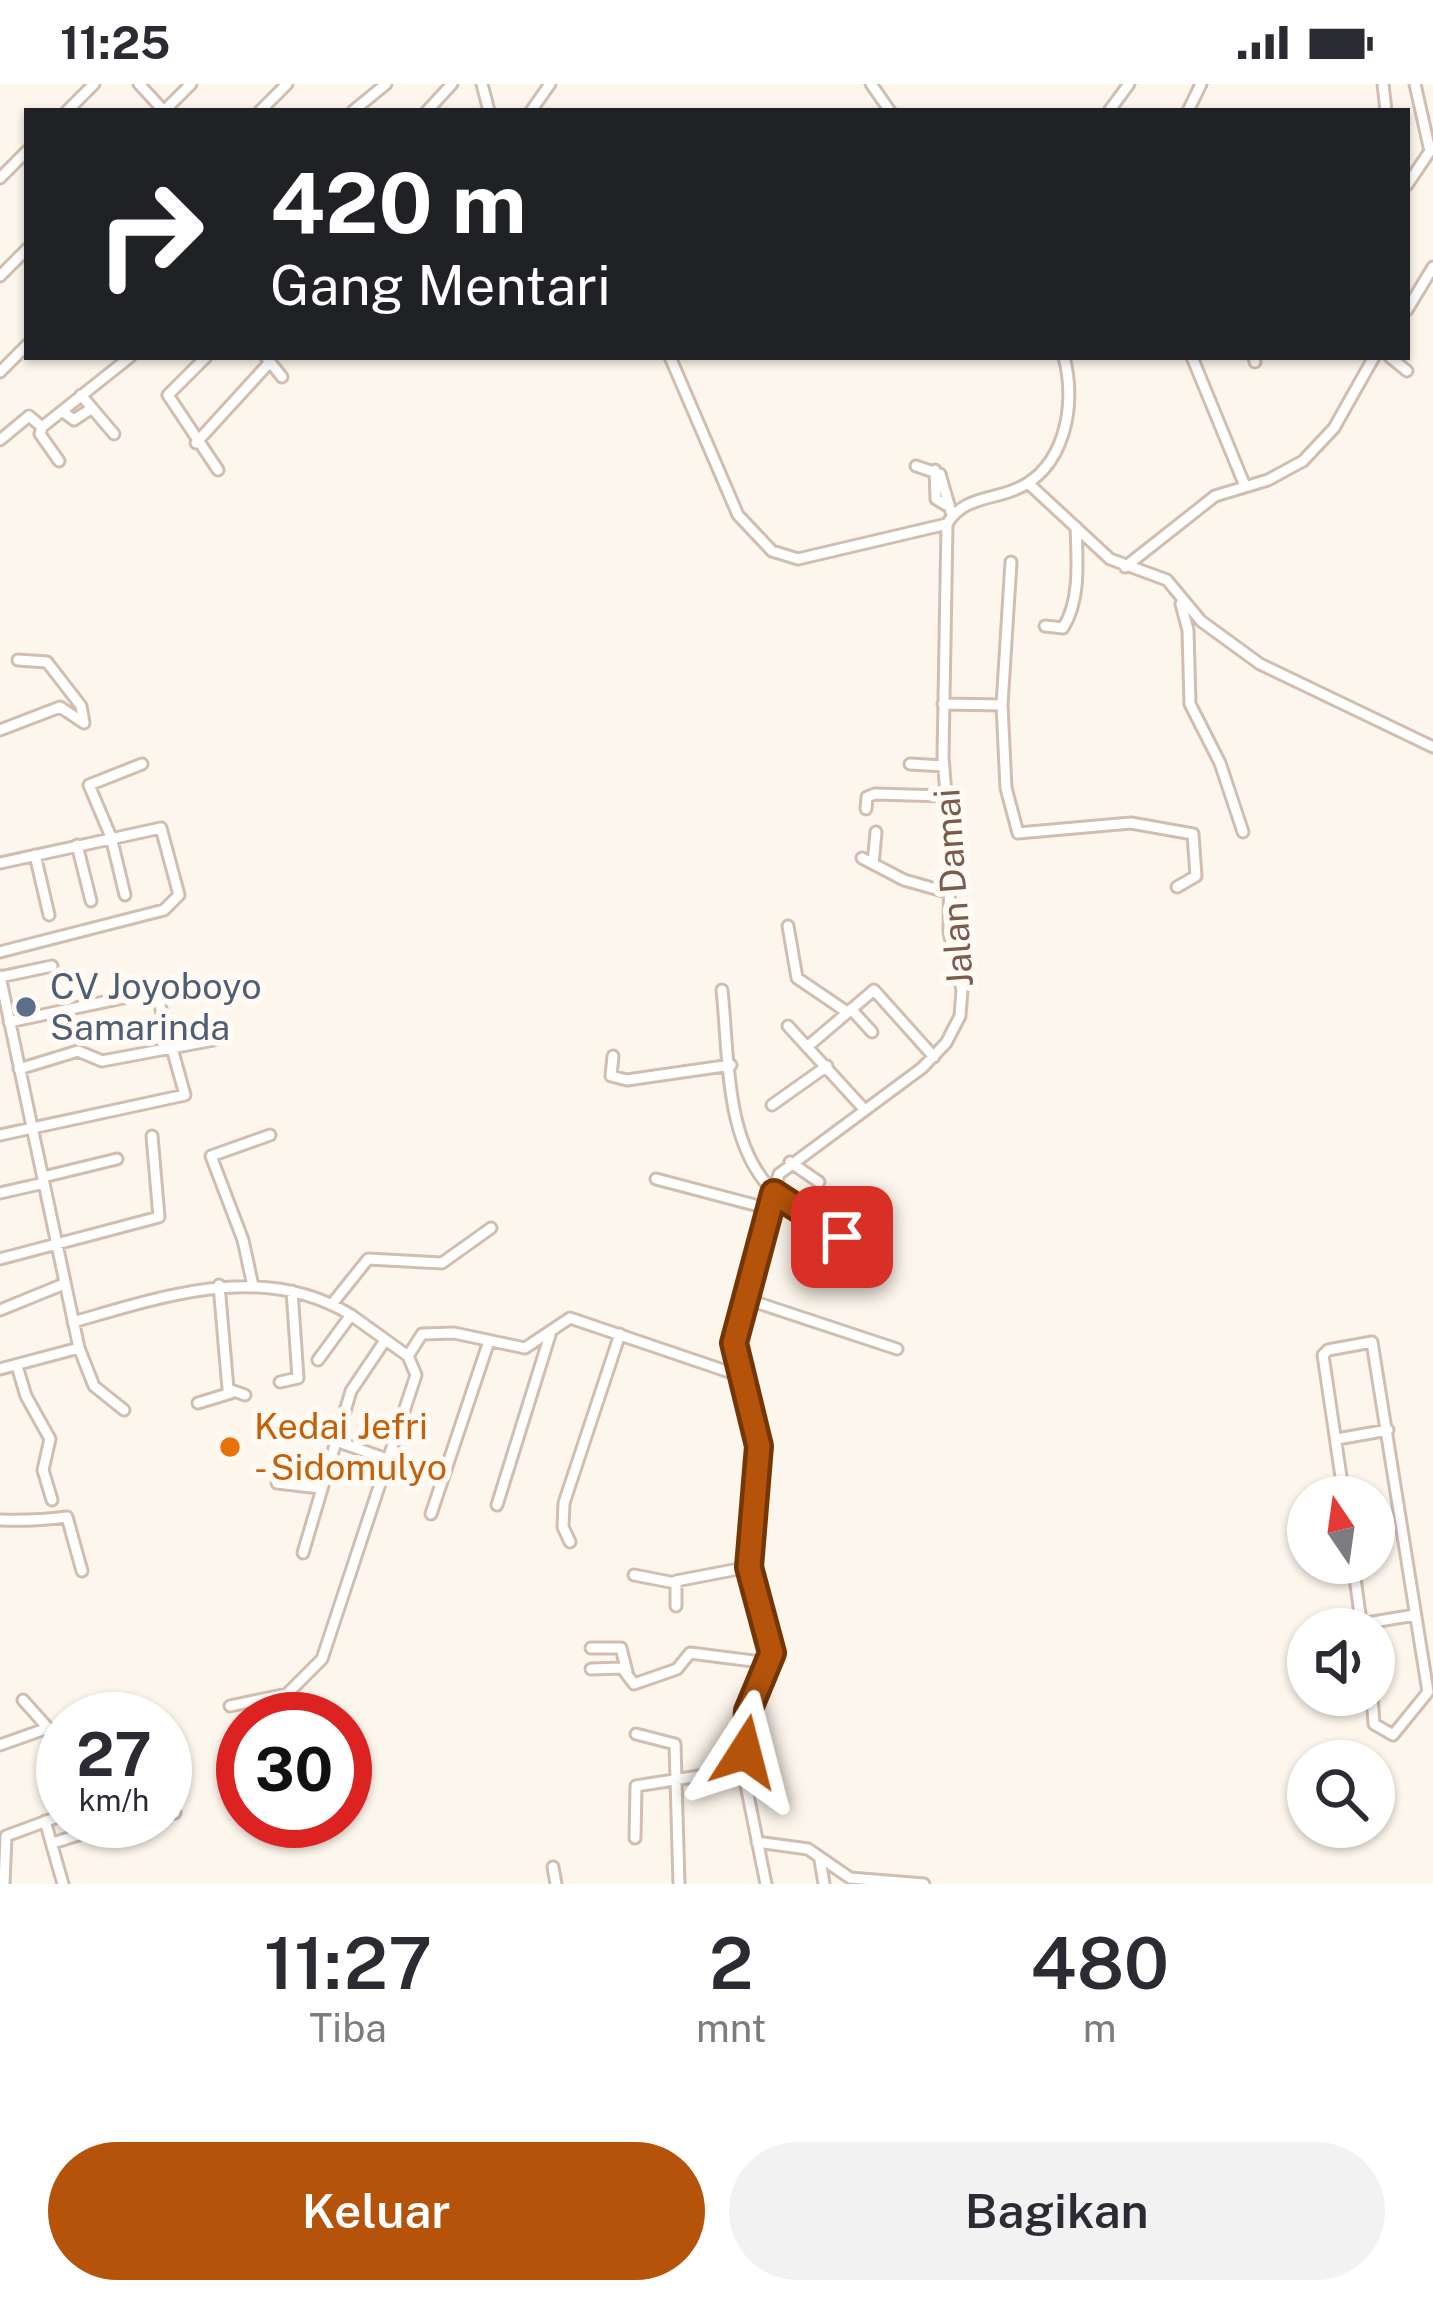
<!DOCTYPE html>
<html lang="id">
<head>
<meta charset="utf-8">
<style>
  :root { --surface:#fff; --page:#f2f2f3; --text:#2b2b33; --muted:#7c7c81; --accent:#b45309 }
  body { margin:0; font-family:"Public Sans",sans-serif; background:var(--page); color:var(--text); height:100vh; display:flex; flex-direction:column; font-size:45px; white-space:nowrap }
  * { box-sizing:border-box; margin:0 }
  p { font-size:39px; color:var(--muted) }
  .icon { flex:none; width:66px; height:66px; fill:none; stroke:currentColor; stroke-width:2; stroke-linecap:round; stroke-linejoin:round }
  .map { position:relative; height:1800px; overflow:hidden }
  .sheet { display:flex; flex-direction:column; background:var(--surface); flex:1 }
  .sheet>* { flex:none }
  .top-card { position:absolute; left:24px; top:24px; width:1386px; height:252px; border-radius:0px; box-shadow:0 3px 9px #0004; background:#202124; color:#fff; overflow:hidden }
  .needle { width:78px; rotate:347deg }
  .controls { position:absolute; left:1287px; top:1392px; display:grid; gap:24px }
  .controls a { display:grid; place-items:center; width:108px; height:108px; border-radius:50%; background:var(--surface); box-shadow:0 3px 9px #0004; font-size:60px }
  .speed { position:absolute; left:36px; top:1608px; display:flex; gap:24px; font-size:60px; font-weight:700; text-align:center }
  .speed>* { display:grid; place-content:center; width:156px; height:156px; border-radius:50%; background:var(--surface); box-shadow:0 3px 9px #0004; line-height:1 }
  .speed small { font-size:30px; font-weight:400 }
  .speed .limit { border:18px solid #d22; background:#fff; color:#111 }
  .pin { position:absolute; display:grid; place-items:center; width:102px; height:102px; color:#fff; margin:-51px; border-radius:24px; box-shadow:0 6px 18px #0006 }
  .me { position:absolute; width:132px; margin:-66px; rotate:9deg; stroke-linejoin:round; filter:drop-shadow(0 0 9px #0008) }
  .turn { display:flex; align-items:center; gap:42px; height:252px; padding:0 48px; font-size:54px }
  .turn .icon { width:156px; height:156px; stroke-width:2.5 }
  .turn b { display:block; font-size:84px; line-height:102px }
  .eta { display:flex; justify-content:space-evenly; align-items:center; height:204px; text-align:center }
  .eta b { font-size:72px; font-weight:600; line-height:84px }
  .primary-button { display:flex; gap:24px; margin-top:auto; padding:24px 48px }
  .primary-button a { flex:1; height:138px; border-radius:72px; background:var(--accent); color:#fff; font-size:48px; font-weight:600; line-height:138px; text-align:center }
  .primary-button a+a { background:var(--page); color:var(--text) }
  .status { display:flex; justify-content:space-between; align-items:center; height:84px; padding:0 60px; background:var(--surface); direction:ltr }
  .status svg { height:33px; fill:currentColor }
  .map>svg:first-child { display:block }
  .lines { fill:none; stroke-linecap:round; stroke-linejoin:round }
  .minor-casing { stroke:#d1beb0; stroke-width:15 }
  .minor { stroke:#fff; stroke-width:9 }
  .route-casing { stroke:#753606; stroke-width:30 }
  .route { stroke:#b45309; stroke-width:21 }
  .service-dot { fill:#5c6f8a; stroke:#fffaf3; stroke-width:4.5 }
  .food-dot { fill:#e8710a; stroke:#fffaf3; stroke-width:4.5 }
  .labels { text-anchor:middle; dominant-baseline:central; stroke-width:12; stroke-linejoin:round; paint-order:stroke }
  .street-label { font-size:36px; fill:#7a5c4d; stroke:#fffaf3 }
  .service-label { font-size:36px; fill:#4e5e75; stroke:#fffaf3; text-anchor:start }
  .food-label { font-size:36px; fill:#c56008; stroke:#fffaf3; text-anchor:start }
</style>
</head>
<body>
<div class="status"><b>11:25</b><svg viewBox="0 0 49 12"><path d="M0 12V9h3v3zM5 12V6h3v6zM10 12V3h3v9zM15 12V0h3v12zM26 1h20v11H26zM47 4h2v5h-2z"/></svg></div>
<div class="map">
<svg width="1433" height="1800" viewBox="0 0 1433 1800">
  <rect width="100%" height="100%" fill="#fdf6ec"/>
  <g class="lines">
    <defs>
      <path id="minor" d="M139 0 164 27
        M482 0 489 27
        M871 0 890 27
        M1383 0 1386 27
        M67 27 94 0
        M164 27 191 0
        M260 27 287 0
        M353 27 386 0
        M427 27 452 0
        M531 27 550 0
        M1109 27 1129 0
        M1188 27 1201 0
        M0 94 27 67
        M1407 101 1430 67 1415 0
        M0 192 27 165
        M1407 226 1433 183
        M206 273 168 311 218 386
        M266 273 282 293
        M670 273 738 431 772 467 798 475 947 440
        M1192 273 1245 402
        M1254 273 1255 278
        M1390 273 1407 287
        M0 288 27 261
        M81 311 114 350
        M62 327 74 336 92 324
        M42 343 40 350 59 377
        M0 356 29 332 42 343 130 273
        M196 359 270 278
        M916 382 940 390 952 431
        M935 386 936 415 946 421
        M1028 399 1110 475 1167 496 1201 537 1260 580 1433 663
        M1125 483 1215 412 1268 396 1303 377 1334 344 1374 273
        M1181 520 1188 546 1190 620 1220 679 1243 748
        M1045 542 1063 544C1081 516 1077 475 1076 443
        M18 576 47 578 81 622 84 639
        M943 620 1002 621 1006 704 1018 749 1131 739 1193 750 1196 792 1177 803
        M1002 621 1011 478
        M0 646 60 623 84 639
        M910 680 944 682
        M866 725 867 713 875 710 945 712
        M77 761 91 817
        M35 771 49 831
        M862 774 904 796 950 809
        M0 779 161 744 179 811 164 826 0 868
        M873 780 876 748
        M125 811 111 753 89 701 142 680
        M788 842 797 894 847 928
        M0 892 79 1264 94 1302 124 1326
        M0 893 52 882
        M722 906C729 970 724 1054 770 1104 781 1116 845 1156 863 1166
        M851 925 872 948
        M788 942 863 1024
        M807 963 874 906 934 973
        M613 972 611 992 627 996 731 981
        M19 985 78 967 102 977 214 956
        M772 1021 827 982
        M0 1051 185 1011 156 907 9 938
        M790 1078 819 1098
        M43 1093 117 1075
        M656 1095 770 1125
        M0 1109 44 1099
        M0 1175 159 1133 152 1052
        M219 1201 228 1305 245 1311
        M253 1202 243 1156 211 1072 270 1051
        M746 1215 897 1265
        M332 1220 368 1175 442 1179 491 1144
        M0 1226 64 1200
        M73 1238C165 1212 262 1177 351 1231
        M318 1276 351 1231 408 1272
        M17 1282 26 1312 50 1355 43 1386 52 1416
        M0 1285 79 1264
        M280 1298 298 1294 292 1207
        M198 1319 231 1309
        M1337 1355 1388 1346
        M333 1356 387 1375
        M277 1399 320 1404
        M1344 1413 1323 1271 1328 1266 1372 1258 1428 1608 1393 1651 1374 1640 1372 1611
        M497 1421 550 1251
        M431 1430 489 1257
        M0 1436C25 1437 43 1436 67 1433L82 1487
        M570 1458 563 1443 564 1419 620 1250
        M303 1469 351 1307 384 1258
        M1353 1479 1362 1545
        M634 1491 675 1499
        M676 1522V1497L749 1483
        M1361 1540 1415 1531
        M591 1564H621L627 1588
        M591 1585 622 1584 634 1600 677 1585 690 1569 769 1579
        M230 1622 287 1610 322 1575 416 1291 408 1272 422 1250 454 1249 525 1264 570 1234 738 1291
        M48 1644 63 1661
        M636 1650 675 1660 679 1800
        M0 1661 48 1644 23 1616
        M165 1725 175 1729
        M45 1737 63 1800
        M635 1754 636 1702 718 1689 744 1691
        M757 1758 808 1765 850 1794 924 1800
        M53 1759 97 1745
        M820 1776 824 1800
        M553 1783 556 1800
        M4 1800 6 1752 63 1731
        M766 1800 744 1691 749 1627 771 1569 749 1483 759 1362 734 1259 779 1090 922 984 946 959 960 932 962 906 949 848 950 759 943 673 947 440C962 414 989 416 1014 406 1065 386 1077 321 1064 273"/>
    </defs>
    <use href="#minor" class="minor-casing"/>
    <use href="#minor" class="minor"/>
  </g>
  <g class="lines">
    <defs>
      <path id="route" d="M745 1668 748 1627 772 1569 749 1483 759 1362 734 1259 774 1109 842 1153"/>
    </defs>
    <use href="#route" class="route-casing"/>
    <use href="#route" class="route"/>
  </g>
  <circle class="service-dot" cx="26" cy="923" r="12"/>
  <circle class="food-dot" cx="230" cy="1363" r="12"/>
  <g class="labels">
    <g class="street-label">
      <text transform="translate(953 804) rotate(-94)">Jalan Damai</text>
    </g>
    <g class="service-label">
      <text x="50" y="902">CV Joyoboyo<tspan x="50" dy="41">Samarinda</tspan></text>
    </g>
    <g class="food-label">
      <text x="254" y="1342">Kedai Jefri<tspan x="254" dy="41">- Sidomulyo</tspan></text>
    </g>
  </g>
</svg>
<div class="controls">
<a><svg class="needle" viewBox="-14 -14 28 28"><path d="M0-13l5 13h-10z" fill="#e53935"/><path d="M0 13l5-13h-10z" fill="#7c7c81"/></svg></a>
<a><svg class="icon" aria-label="sound" viewBox="0 0 24 24"><path d="M4 9h4l5-4v14l-5-4H4zM17 9q2 3 0 6"/></svg></a>
<a><svg class="icon" aria-label="search" viewBox="0 0 24 24"><circle cx="10" cy="10" r="6"/><path d="M15 15l6 6"/></svg></a>
</div>
<div class="speed"><div>27<small>km/h</small></div><div class="limit">30</div></div>
<div class="pin" style="left:842px;top:1153px;background:#d93025"><svg class="icon" aria-label="arrive" viewBox="0 0 24 24"><path d="M6 21V4h12l-3 4 3 4H6"/></svg></div>
<svg class="me" style="left:745px;top:1668px" viewBox="-20 -20 40 40"><path d="M0-17L14 15 0 8-14 15z" fill="#b45309" stroke="#fff" stroke-width="4"/></svg>
<div class="top-card">
<div class="turn"><svg class="icon" aria-label="right" viewBox="0 0 24 24"><path d="M7 20v-9h11M14 6l5 5-5 5"/></svg><div><b>420 m</b>Gang Mentari</div></div>
</div>
</div>
<section class="sheet">
<div class="eta">
<div><b>11:27</b><p>Tiba</p></div>
<div><b>2</b><p>mnt</p></div>
<div><b>480</b><p>m</p></div>
</div>
<div class="primary-button"><a>Keluar</a><a>Bagikan</a></div>
</section>
</body>
</html>
